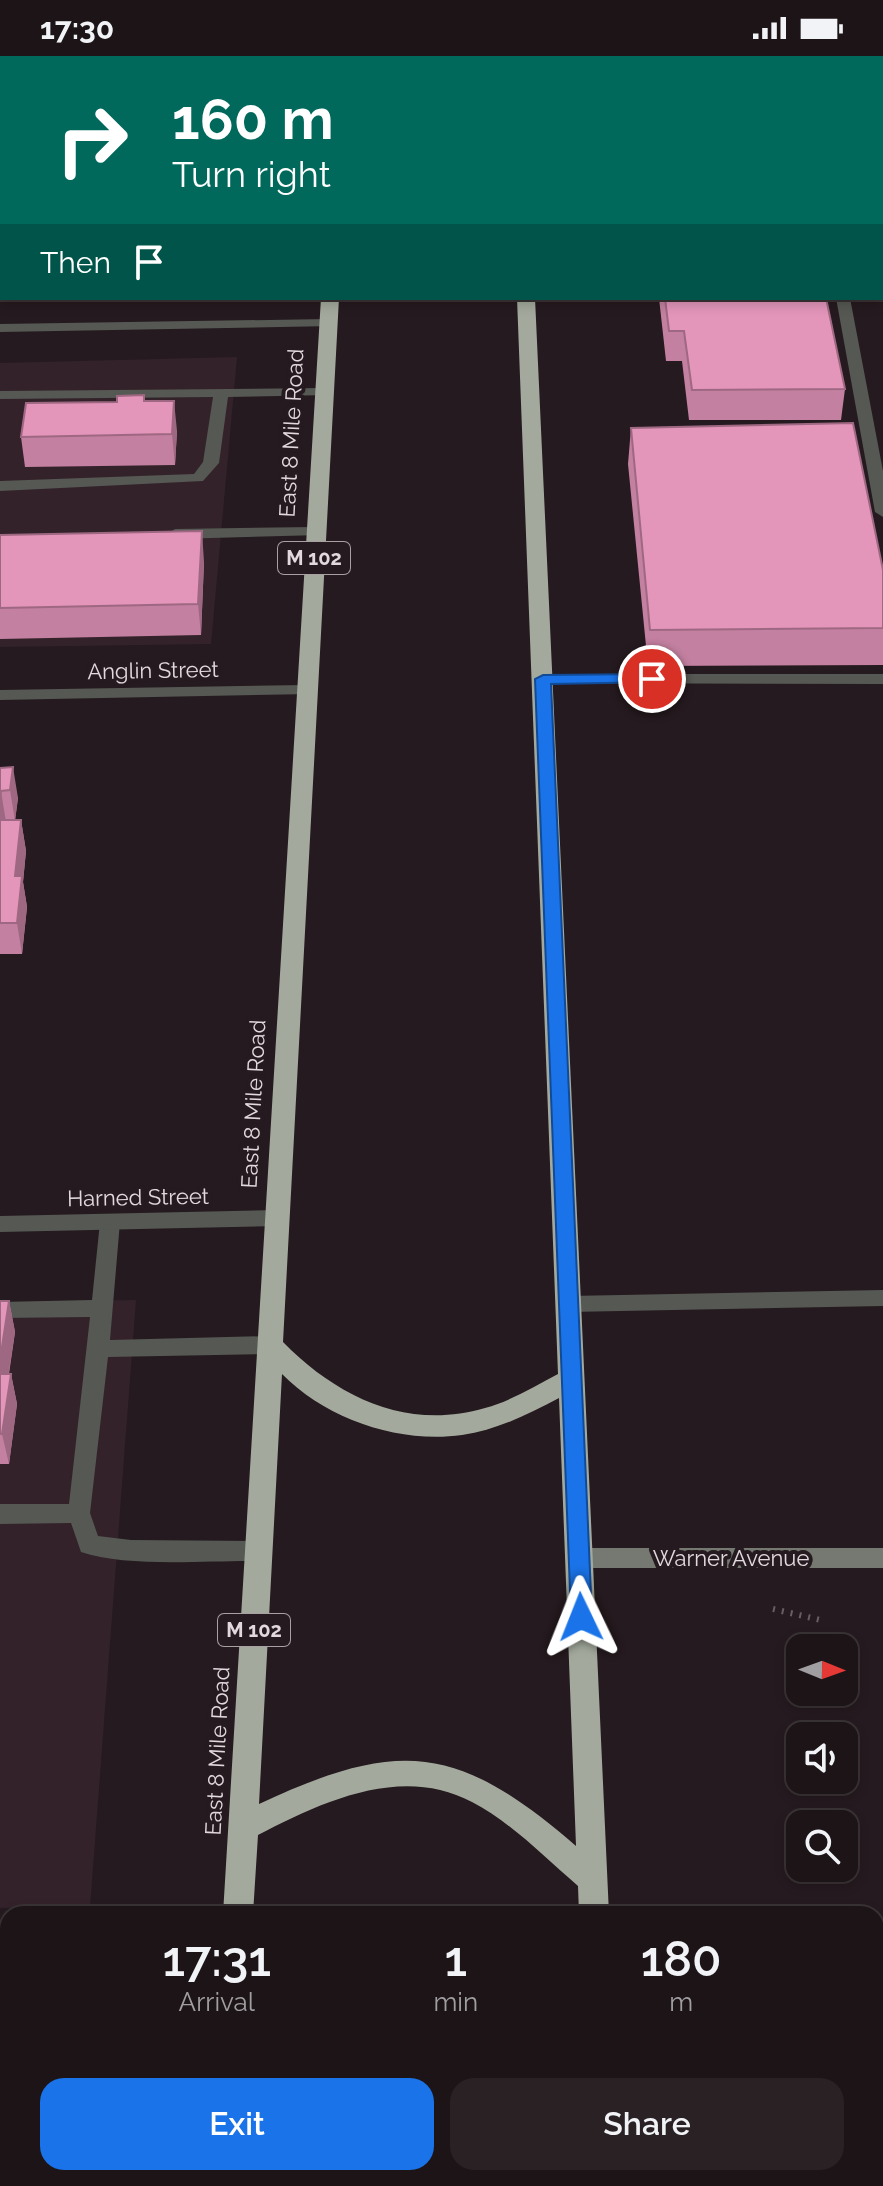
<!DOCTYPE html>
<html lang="en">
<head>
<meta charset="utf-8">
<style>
  :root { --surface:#1c1417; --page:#292124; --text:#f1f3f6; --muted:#a09ea1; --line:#3a3336; --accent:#1a73e8 }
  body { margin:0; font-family:Raleway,sans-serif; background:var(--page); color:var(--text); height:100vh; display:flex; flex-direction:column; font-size:30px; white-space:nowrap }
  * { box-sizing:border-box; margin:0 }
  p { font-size:26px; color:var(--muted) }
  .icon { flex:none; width:44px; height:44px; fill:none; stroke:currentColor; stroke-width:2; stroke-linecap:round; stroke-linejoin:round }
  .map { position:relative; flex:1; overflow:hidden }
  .sheet { position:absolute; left:0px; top:1850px; width:884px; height:280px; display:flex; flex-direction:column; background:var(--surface); border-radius:24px 24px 0 0; box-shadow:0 4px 12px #0003,0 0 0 2px var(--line) }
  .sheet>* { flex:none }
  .hud { position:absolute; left:0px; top:0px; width:884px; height:244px; box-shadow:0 4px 12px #0003,0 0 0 2px var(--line); background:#00695c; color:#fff; overflow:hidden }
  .needle { width:52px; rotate:91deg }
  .controls { position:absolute; left:786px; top:1578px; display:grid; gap:16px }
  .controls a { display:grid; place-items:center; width:72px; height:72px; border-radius:16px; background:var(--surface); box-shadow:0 4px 12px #0003,0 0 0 2px var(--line); font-size:40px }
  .pin { position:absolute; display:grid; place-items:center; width:68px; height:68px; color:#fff; margin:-34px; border:4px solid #fff; border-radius:50%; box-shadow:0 2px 8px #0007 }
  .me { position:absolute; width:88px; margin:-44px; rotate:358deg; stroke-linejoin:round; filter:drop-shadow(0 0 6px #0008) }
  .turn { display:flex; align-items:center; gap:28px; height:168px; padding:0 40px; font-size:36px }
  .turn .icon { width:104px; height:104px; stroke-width:2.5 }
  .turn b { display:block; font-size:56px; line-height:68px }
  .then { display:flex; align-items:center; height:76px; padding:0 40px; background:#0003; gap:16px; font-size:30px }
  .eta { display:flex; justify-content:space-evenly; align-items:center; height:136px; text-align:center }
  .eta b { font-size:48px; font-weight:600; line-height:56px }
  .button { display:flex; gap:16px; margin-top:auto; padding:16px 40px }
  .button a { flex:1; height:92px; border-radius:24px; background:var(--accent); color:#fff; font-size:32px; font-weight:600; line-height:92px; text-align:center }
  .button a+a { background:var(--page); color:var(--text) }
  .status { display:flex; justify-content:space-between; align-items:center; height:56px; padding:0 40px; background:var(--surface); direction:ltr }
  .status svg { height:22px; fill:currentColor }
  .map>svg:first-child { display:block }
  .built { fill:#33222a }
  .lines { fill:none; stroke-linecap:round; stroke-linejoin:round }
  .path { stroke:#685e62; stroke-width:6; stroke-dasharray:2 7; stroke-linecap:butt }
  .lane { fill:#555853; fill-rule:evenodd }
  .street { fill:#555853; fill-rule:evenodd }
  .secondary { fill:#757971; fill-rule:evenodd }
  .highway { fill:#a3aa9d; fill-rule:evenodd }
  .wall { fill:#c380a0 }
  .shaded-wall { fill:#9f6882 }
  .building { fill:#e395ba; stroke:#9f6882; stroke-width:2 }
  .route { fill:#1a73e8; stroke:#114b97; stroke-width:2 }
  .labels { text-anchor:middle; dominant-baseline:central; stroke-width:8; stroke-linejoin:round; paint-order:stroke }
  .shield { fill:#251a1f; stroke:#a9a0a4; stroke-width:2 }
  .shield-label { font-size:20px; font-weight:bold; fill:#e1d9dd }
  .street-label { font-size:22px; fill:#e1d9dd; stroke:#251a1f }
</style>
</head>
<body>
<div class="status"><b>17:30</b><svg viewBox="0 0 49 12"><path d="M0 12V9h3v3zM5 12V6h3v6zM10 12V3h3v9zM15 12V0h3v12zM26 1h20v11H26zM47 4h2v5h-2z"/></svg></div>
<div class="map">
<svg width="883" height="2130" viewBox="0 0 883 2130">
  <rect width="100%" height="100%" fill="#251a1f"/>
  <path class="built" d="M237 301 211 588 0 591V307Z
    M136 1244 90 1851 0 1852V1246Z
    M8 2011V2122H55L54 2130H0V2012Z"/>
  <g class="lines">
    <path class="path" d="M773 1553 825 1565"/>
    <path class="lane" d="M57 0H69V2H57Z
      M788 0H800V2H788Z
      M882 77H883V85H882Z
      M0 106H2V114H0Z
      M882 135H883V143H882Z
      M836 242H850L883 415V461L875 456Z
      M324 332 331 336 329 339 228 341 219 407 203 425 0 435V425L194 418 203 406 213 341 0 343V335Z
      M315 471 321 473V479L175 483 167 478 175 473Z
      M543 618H883V628L537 627 535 623 537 619Z
      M110 1158 117 1160 120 1166 110 1284 270 1280 278 1283 281 1289 278 1295 270 1298 108 1301 90 1457 98 1480 131 1484 259 1485 267 1488 271 1495 267 1502 259 1505C209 1504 127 1512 81 1496L71 1467 0 1468V1448H69L90 1261 0 1262V1246L92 1244 100 1166 103 1160Z
      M883 1234V1250L569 1256 561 1254 558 1248 561 1242 569 1240Z"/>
    <path class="street" d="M882 197H883V205H882Z
      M328 263 333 264V270L0 276V268Z
      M306 629 314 634 312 638 0 644V634Z
      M277 1154 284 1156 287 1162 284 1168 277 1170 0 1176V1160Z
      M0 1912H8V1938H0Z"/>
    <path class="secondary" d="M579 1492H883V1512H579L571 1509 567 1502 571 1495Z"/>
    <path class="highway" d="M335 0H351V2H335Z
      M506 0H522V2H506Z
      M321 242H339L283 1286C337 1341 407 1375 485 1352 511 1345 535 1330 558 1318L517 242H535L609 1858H579L578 1830C544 1801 512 1767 472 1746 402 1708 321 1746 258 1779L253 1858H223ZM282 1318C326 1363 399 1388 462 1379 497 1374 529 1358 559 1342L576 1790C458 1688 400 1682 259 1748Z
      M207 2122H239L238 2130H206Z
      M588 2122H620V2130H588Z"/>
  </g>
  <path class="wall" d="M592 0H775V2H592Z
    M659 242H826L845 333 841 364H689L682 305H666Z
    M145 345 177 375 175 409 25 411 21 381Z
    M631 372 883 514V609L648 610 628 408Z
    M0 479 204 506 201 579 0 583Z
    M0 712 18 742 15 764H21L26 795 23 826 27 851 22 898H0Z
    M0 1245H9L15 1276 9 1318H11L17 1348 9 1408H0Z"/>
  <path class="shaded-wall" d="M174 345 177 375 175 409 172 378Z
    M202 475 204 506 201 579 198 548Z
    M13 711 18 742 15 765 10 734Z
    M1 735 6 766 0 780V742Z
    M21 764 26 795 23 826 27 851 22 898 17 867 15 820Z
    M9 1245 15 1276 4 1348 0 1328V1304Z
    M11 1318 17 1348 9 1408 2 1378Z
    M49 2122H53L52 2130H49Z"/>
  <path class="building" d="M665 242H826L845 333 692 334 684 275H669Z
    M144 339V345H174L172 378 21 381 26 347 117 346V340Z
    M853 367 883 514V572L650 574 631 372Z
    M202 475 198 548 0 552V479Z
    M13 711 10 734 1 735 0 742V712Z
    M0 764H21L15 820H22L17 867H0Z
    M0 1245H9L0 1304Z
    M0 1318H11L2 1378H0Z
    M0 2088H8V2122H49V2130H0Z"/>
  <path class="route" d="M652 618 660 623 658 626 551 628 592 1561 589 1568 581 1570 574 1568 571 1561 535 623 543 619Z"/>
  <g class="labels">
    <g class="shield">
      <rect x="278" y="486" width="72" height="32" rx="6"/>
      <rect x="218" y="1558" width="72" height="32" rx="6"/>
    </g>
    <g class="shield-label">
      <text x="314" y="502">M 102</text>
      <text x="254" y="1574">M 102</text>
    </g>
    <g class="street-label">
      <text transform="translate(291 377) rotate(-87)">East 8 Mile Road</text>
      <text transform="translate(153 614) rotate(-1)">Anglin Street</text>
      <text transform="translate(253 1048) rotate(-87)">East 8 Mile Road</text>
      <text transform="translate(138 1141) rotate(-1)">Harned Street</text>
      <text x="731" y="1502">Warner Avenue</text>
      <text transform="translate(217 1695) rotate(-87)">East 8 Mile Road</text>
    </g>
  </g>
</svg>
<div class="controls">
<a><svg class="needle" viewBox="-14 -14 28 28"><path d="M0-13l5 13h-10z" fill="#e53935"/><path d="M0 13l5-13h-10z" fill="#a09ea1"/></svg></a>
<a><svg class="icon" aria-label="sound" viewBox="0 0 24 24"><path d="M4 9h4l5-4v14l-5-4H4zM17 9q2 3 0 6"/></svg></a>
<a><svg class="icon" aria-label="search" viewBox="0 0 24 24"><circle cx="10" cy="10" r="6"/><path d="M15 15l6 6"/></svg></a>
</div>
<div class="pin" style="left:652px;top:623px;background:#d93025"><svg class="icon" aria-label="arrive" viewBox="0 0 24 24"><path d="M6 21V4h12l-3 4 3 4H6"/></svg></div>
<svg class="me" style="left:581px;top:1561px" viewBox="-20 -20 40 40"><path d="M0-17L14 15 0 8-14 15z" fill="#1a73e8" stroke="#fff" stroke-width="4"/></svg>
<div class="hud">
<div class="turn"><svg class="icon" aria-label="right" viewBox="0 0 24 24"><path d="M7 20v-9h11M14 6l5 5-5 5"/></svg><div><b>160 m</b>Turn right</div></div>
<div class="then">Then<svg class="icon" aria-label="arrive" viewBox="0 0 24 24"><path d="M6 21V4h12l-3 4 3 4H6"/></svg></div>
</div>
<section class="sheet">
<div class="eta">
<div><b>17:31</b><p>Arrival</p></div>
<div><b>1</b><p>min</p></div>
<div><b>180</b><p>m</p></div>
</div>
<div class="button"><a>Exit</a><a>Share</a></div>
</section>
</div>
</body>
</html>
